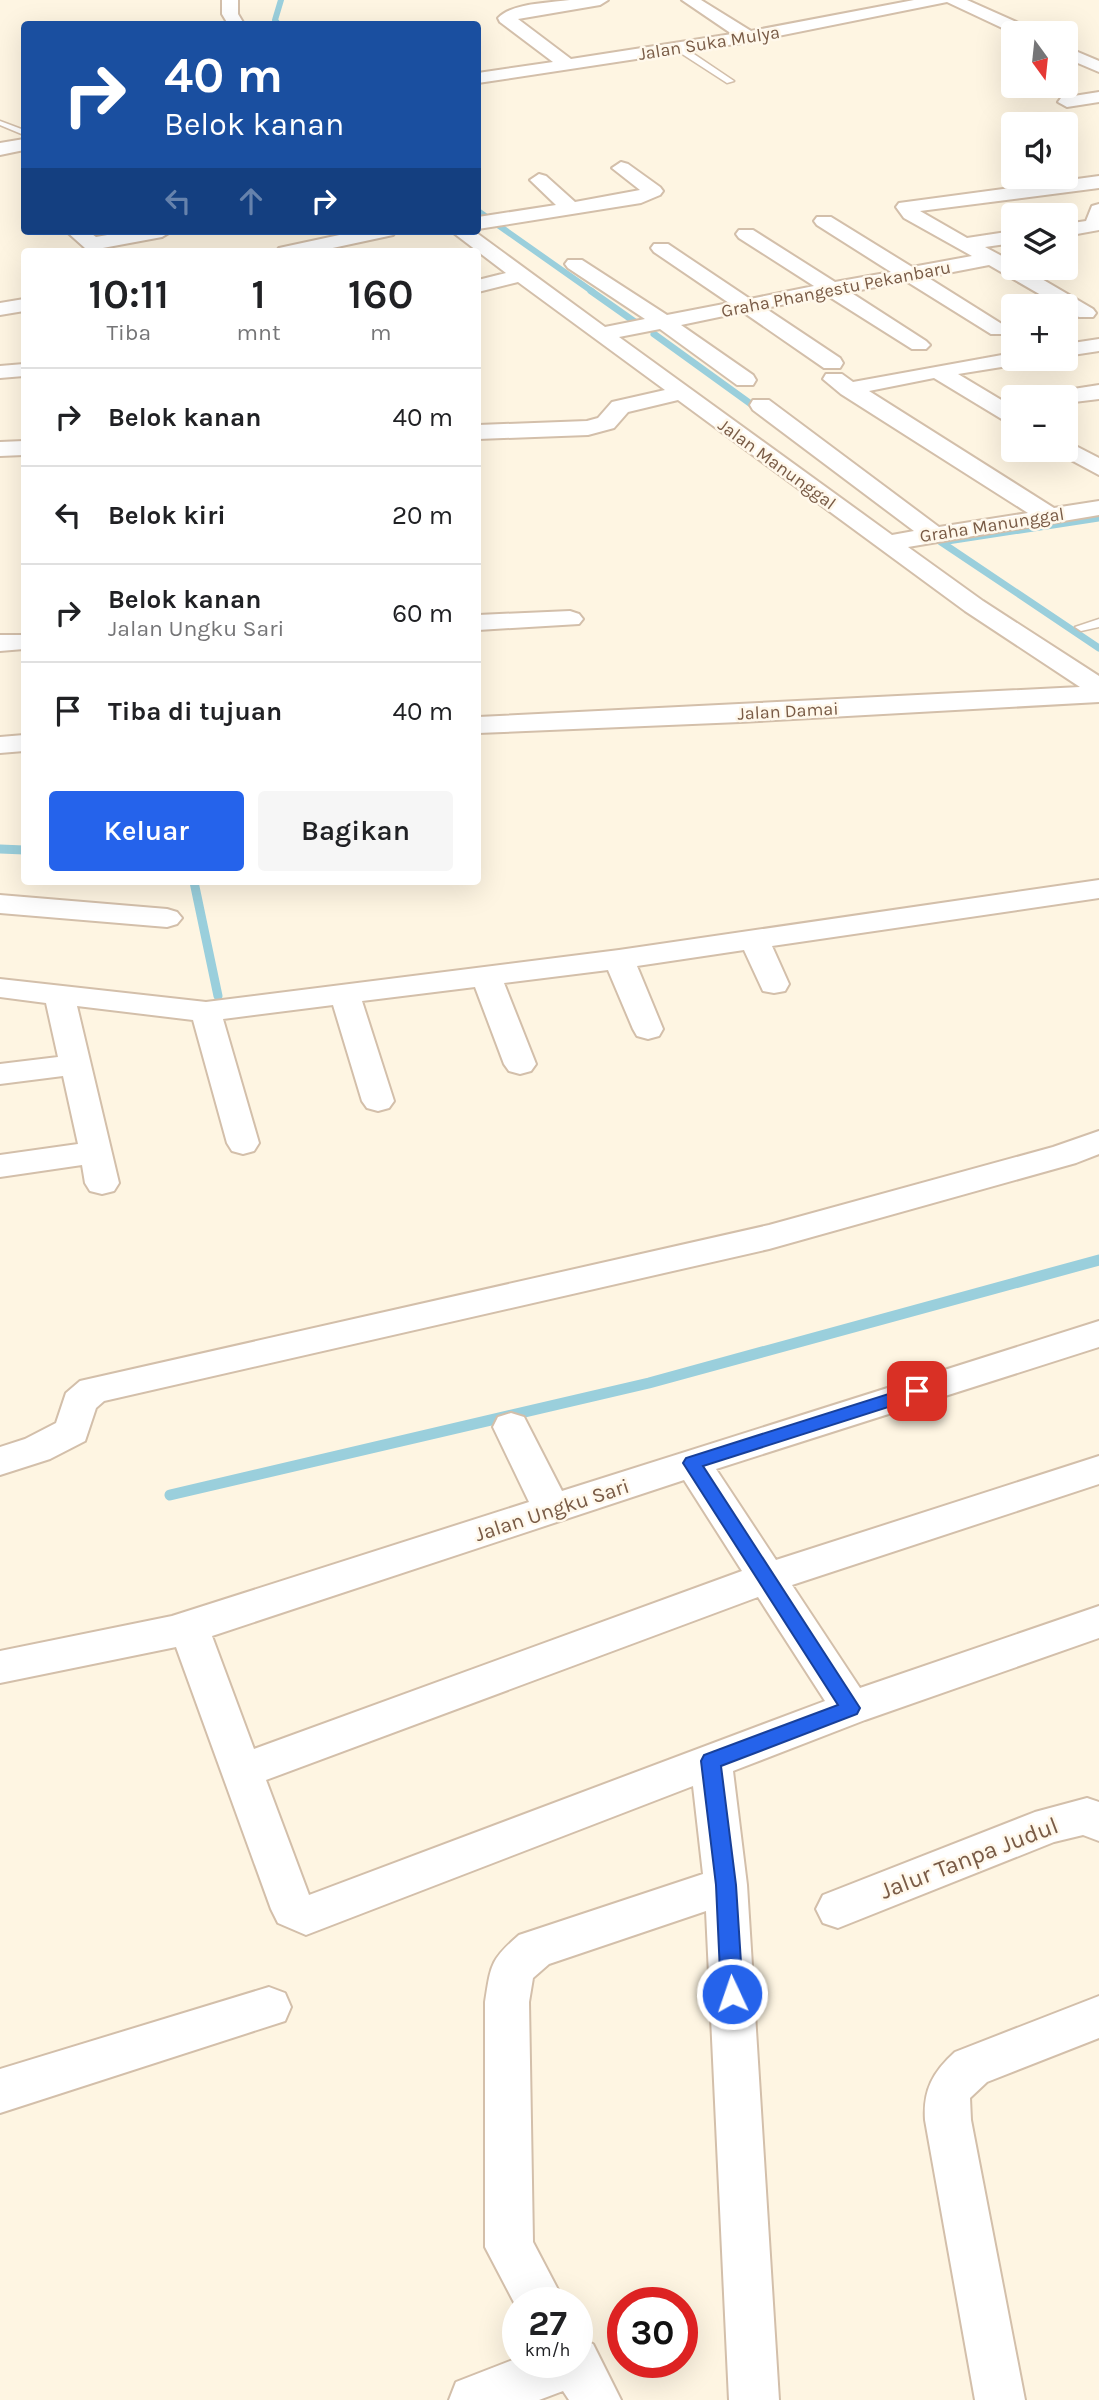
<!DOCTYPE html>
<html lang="id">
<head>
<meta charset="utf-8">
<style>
  :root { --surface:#fff; --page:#f6f6f6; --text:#202124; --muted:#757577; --line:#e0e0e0; --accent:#2563eb }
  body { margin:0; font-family:Karla,sans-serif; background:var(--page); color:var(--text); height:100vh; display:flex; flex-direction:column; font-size:26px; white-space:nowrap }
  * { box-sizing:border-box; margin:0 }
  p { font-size:23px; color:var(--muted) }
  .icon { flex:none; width:38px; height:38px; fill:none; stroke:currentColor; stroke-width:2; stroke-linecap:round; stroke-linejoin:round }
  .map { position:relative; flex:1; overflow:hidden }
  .side { position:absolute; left:21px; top:248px; width:460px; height:637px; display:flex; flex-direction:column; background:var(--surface); border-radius:7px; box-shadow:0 7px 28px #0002 }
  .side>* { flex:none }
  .banner { position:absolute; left:21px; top:21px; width:460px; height:214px; border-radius:7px; box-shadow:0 7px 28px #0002; background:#1a4fa0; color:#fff; overflow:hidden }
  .needle { width:46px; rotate:165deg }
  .controls { position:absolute; left:1001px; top:21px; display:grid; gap:14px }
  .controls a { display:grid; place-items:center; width:77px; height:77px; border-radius:7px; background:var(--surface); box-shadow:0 7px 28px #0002; font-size:35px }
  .speed { position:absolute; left:502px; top:2287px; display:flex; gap:14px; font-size:35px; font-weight:700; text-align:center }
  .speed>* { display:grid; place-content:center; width:91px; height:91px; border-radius:50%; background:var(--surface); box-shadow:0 7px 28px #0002; line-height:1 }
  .speed small { font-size:18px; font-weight:400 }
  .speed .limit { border:10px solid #d22; background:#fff; color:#111 }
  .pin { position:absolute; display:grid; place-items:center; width:60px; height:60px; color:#fff; margin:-30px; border-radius:14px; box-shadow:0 4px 10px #0006 }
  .me { position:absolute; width:77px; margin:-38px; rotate:357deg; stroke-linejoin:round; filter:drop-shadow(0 0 5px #0008) }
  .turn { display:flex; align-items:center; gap:24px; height:147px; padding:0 28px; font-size:32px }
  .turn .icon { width:91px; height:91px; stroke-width:2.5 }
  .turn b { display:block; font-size:49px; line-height:60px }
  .lanes { display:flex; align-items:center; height:66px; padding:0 28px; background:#0003; justify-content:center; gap:35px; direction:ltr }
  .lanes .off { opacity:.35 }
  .eta { display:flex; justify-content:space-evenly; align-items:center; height:119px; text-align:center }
  .eta b { font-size:42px; font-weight:600; line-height:49px }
  .cta { display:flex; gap:14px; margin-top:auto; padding:14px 28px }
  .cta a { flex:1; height:80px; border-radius:7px; background:var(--accent); color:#fff; font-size:28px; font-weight:600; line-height:80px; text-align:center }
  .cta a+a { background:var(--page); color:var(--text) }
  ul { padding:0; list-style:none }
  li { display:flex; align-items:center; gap:21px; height:98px; padding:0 28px; border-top:2px solid var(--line) }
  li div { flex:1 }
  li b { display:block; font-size:26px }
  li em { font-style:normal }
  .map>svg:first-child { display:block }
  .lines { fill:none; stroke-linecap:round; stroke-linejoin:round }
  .stream-far3 { stroke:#9acfdc; stroke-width:6 }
  .stream-far2 { stroke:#9acfdc; stroke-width:7 }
  .stream-far1 { stroke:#9acfdc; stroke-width:9 }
  .stream { stroke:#9acfdc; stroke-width:11 }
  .service-casing { stroke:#d3bfaa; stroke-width:3 }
  .minor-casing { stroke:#d3bfaa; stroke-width:4 }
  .service { fill:#fff; fill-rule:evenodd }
  .minor { fill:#fff; fill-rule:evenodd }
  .route { fill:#2563eb; stroke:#184099; stroke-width:2 }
  .labels { text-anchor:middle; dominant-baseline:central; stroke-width:5; stroke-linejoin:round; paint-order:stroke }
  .far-street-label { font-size:18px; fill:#795b46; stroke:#fff8eb }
  .street-label { font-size:21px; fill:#795b46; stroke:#fff8eb }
  .near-street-label { font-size:24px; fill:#795b46; stroke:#fff8eb }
</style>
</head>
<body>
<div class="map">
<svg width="1099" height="2400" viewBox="0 0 1099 2400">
  <rect width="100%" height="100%" fill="#fef5e2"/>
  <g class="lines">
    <path class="stream-far3" d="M278 24 275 20 281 0
      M478 211 593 292"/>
    <path class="stream-far2" d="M591 291 635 322
      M654 334 762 412
      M941 542 1099 648
      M941 542 1099 518"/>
    <path class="stream-far1" d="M0 849 24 850
      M194 882 218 996"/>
    <path class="stream" d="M170 1495 649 1383 1099 1260"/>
    <defs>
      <path id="service" d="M676 46H682L734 81 727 83 676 50Z
        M0 121 24 130V135L0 125Z
        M1099 619V627L1081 631 1075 627Z"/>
      <path id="minor" d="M222 0H238V14L244 24H228L222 14Z
        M570 0H608L600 5 518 19 571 59 732 34 682 0H701L751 31 914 0H967L1032 29 1034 33H1013L947 2 748 42 478 83V73L553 62 500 22 498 18C512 3 549 3 570 0Z
        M1066 47 1099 61V72L1066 58Z
        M1099 92V102L1067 107 1058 102 1061 98Z
        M24 139V150L0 155V143Z
        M621 162 628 164 660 187 663 191 660 195 641 203 478 229V217L556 205 530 180 539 174 546 176 575 202 640 190 612 168Z
        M1099 176V188L920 211 967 238 1013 231V243L985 247 1013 262V268H1023L1093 309 1096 313 1093 317H1079L1066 310V306H1060L989 265 927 277 1005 326 1008 330 1005 334H991L906 281 850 292 926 341 930 345 926 349H912L828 296 765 308 840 358 843 363 840 368H824L743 312 681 325 753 375 756 380 753 385H737L660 329 619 337 892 535 914 531 753 410 750 405 753 400H769L939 527 1028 513 841 394 823 379 826 374H842L853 382 1013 353V359H1025L1022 364 1014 365 958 374 1013 407V423L1005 421 934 378 869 391 1054 508 1099 501V515L908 547 983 601 1099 676V702L740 722 478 733V717L1080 687 965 611 678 400 628 412 614 428 588 435 478 439V425L587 421 598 418 612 402 665 390 518 282 478 292V280L506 273 451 231H474L605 327 645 319 568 268 565 264 568 260H582L667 315 729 303 654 252 651 248 654 244H668L750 299 814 286 739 238 736 234 739 230H753L835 282 891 272 817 225 814 221 817 217H831L912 267 972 256 904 218 896 207 899 203Z
        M1099 204V230L1066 236V224L1086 221 1092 206Z
        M66 231H88L96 237 130 231H172L162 237 92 250 85 248Z
        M358 231H396L393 235 314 252H276L279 248Z
        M24 299V311L0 315V303Z
        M1099 339V351L1066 356V344Z
        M24 364V376L0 378V366Z
        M1099 385V399L1066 403V397H1051L1054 392Z
        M24 441V455L0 456V442Z
        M1066 441 1099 458V475L1058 453 1056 450H1066Z
        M570 611 579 614 583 619 579 624 478 630V615Z
        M0 635H24V649L0 651Z
        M24 735V751L0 753V737Z
        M1099 880V898L772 946 789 984 785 991 774 993 763 991 744 950 637 966 663 1029 659 1036 648 1039 637 1036 633 1029 608 970 504 983 536 1064 531 1071 520 1074 509 1071 504 1064 475 987 362 1001 394 1101 389 1108 378 1111 367 1108 362 1101 333 1005 223 1019 259 1143 254 1151 243 1154 232 1151 227 1143 193 1020 77 1006 119 1183 114 1191 102 1194 90 1191 85 1183 82 1165 0 1177V1155L78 1144 63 1076 0 1084V1064L58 1057 46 1003 0 997V979L206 1002 619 950Z
        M0 895 167 909 177 912 182 918 177 924 167 927 0 913Z
        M1099 1131V1154L1076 1163 769 1249 104 1401 96 1408 85 1441 50 1459 0 1475V1447L25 1439 56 1423 66 1393 80 1381 769 1225 1053 1147Z
        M1099 1321V1347L716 1469 776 1560 1099 1456V1484L792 1585 860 1688 1099 1606V1638L865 1720 733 1771 747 1885 779 2400H729L706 1911 549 1964 533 1978 529 2002 533 2242 565 2303H518V2310L485 2247V2002C491 1965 490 1960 519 1935L703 1874 693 1786 306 1935 278 1923 271 1909 176 1647 0 1683V1651L172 1616 529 1502 493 1427 498 1417 511 1413 524 1417 562 1491ZM684 1480 742 1571 254 1749 212 1636ZM758 1597 825 1701 309 1895 266 1780Z
        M1087 1798 1099 1802V1841L1083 1835 1054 1842 838 1928 823 1923 816 1909 823 1895 1035 1812Z
        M269 1987 285 1993 291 2007 285 2021 0 2113V2069Z
        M1099 1996V2038L987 2082 970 2098 971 2120 1025 2400H975L925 2120C923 2090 933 2072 955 2052Z
        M578 2338 593 2344 621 2400H569L563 2391 539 2400H449L456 2382 518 2358V2362H578Z"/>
    </defs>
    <use href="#service" class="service-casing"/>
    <use href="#minor" class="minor-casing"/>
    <use href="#service" class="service"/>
    <use href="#minor" class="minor"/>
  </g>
  <path class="route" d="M917 1385 923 1387 926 1391 923 1396 703 1466 860 1708 857 1714 721 1766 736 1885 743 1994 740 2001 732 2003 725 2001 721 1994 716 1885 701 1761 704 1755 838 1705 683 1463 686 1458Z"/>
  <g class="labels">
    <g class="far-street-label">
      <text transform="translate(709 43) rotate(-9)">Jalan Suka Mulya</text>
      <text transform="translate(836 289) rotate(-11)">Graha Phangestu Pekanbaru</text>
      <text transform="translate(777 464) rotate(36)">Jalan Manunggal</text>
      <text transform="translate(992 525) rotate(-9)">Graha Manunggal</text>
      <text transform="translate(788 711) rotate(-3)">Jalan Damai</text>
    </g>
    <g class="street-label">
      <text transform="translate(552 1510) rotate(-18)">Jalan Ungku Sari</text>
    </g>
    <g class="near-street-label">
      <text transform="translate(969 1858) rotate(-21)">Jalur Tanpa Judul</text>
    </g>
  </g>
</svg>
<div class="controls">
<a><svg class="needle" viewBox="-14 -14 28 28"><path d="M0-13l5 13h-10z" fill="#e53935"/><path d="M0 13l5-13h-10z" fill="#757577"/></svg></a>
<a><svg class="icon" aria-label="sound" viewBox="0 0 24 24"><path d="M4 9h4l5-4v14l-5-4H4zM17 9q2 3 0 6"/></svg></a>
<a><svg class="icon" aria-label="layers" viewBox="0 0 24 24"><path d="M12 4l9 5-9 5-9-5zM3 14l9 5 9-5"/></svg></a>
<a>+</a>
<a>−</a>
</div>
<div class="speed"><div>27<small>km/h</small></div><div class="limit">30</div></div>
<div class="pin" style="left:917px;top:1391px;background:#d93025"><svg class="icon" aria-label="arrive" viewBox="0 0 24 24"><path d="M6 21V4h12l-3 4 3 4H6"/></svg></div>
<svg class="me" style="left:732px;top:1994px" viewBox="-20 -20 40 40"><circle r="17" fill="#2563eb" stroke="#fff" stroke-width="3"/><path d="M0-11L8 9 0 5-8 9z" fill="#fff"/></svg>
<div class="banner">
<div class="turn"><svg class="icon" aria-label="right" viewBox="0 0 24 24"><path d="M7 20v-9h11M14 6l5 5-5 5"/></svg><div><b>40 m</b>Belok kanan</div></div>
<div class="lanes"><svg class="icon off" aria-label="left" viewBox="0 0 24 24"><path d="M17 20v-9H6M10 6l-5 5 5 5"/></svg><svg class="icon off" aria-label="ahead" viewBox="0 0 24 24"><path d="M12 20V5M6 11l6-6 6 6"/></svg><svg class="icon" aria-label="right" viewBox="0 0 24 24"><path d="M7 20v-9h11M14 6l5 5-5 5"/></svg></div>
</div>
<section class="side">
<div class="eta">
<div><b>10:11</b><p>Tiba</p></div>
<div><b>1</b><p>mnt</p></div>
<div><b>160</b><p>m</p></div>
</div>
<ul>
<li><svg class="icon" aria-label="right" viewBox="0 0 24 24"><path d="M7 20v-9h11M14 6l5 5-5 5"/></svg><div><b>Belok kanan</b></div><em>40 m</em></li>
<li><svg class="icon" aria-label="left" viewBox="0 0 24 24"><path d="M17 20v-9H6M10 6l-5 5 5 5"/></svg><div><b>Belok kiri</b></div><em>20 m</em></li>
<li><svg class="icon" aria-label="right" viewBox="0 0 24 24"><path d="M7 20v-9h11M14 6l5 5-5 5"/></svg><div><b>Belok kanan</b><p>Jalan Ungku Sari</p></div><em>60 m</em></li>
<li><svg class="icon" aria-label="arrive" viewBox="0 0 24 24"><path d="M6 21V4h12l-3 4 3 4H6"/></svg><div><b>Tiba di tujuan</b></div><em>40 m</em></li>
</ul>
<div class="cta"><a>Keluar</a><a>Bagikan</a></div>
</section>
</div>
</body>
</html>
